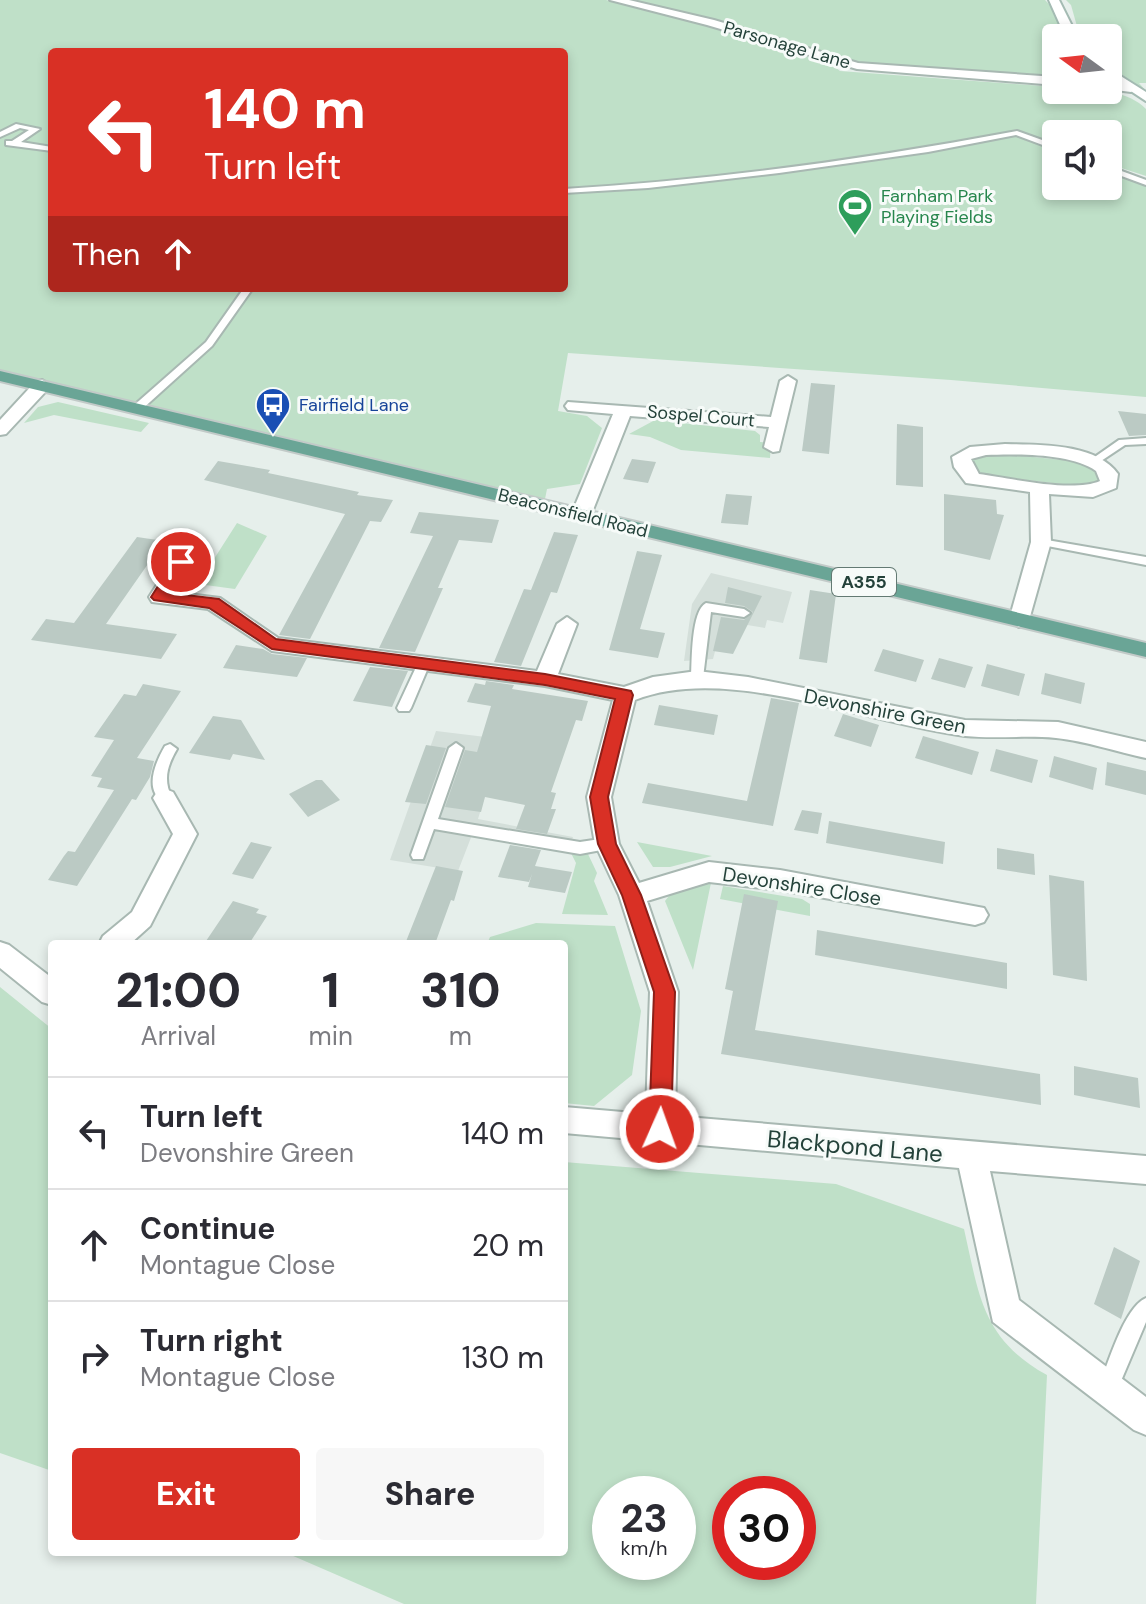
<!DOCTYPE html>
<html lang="en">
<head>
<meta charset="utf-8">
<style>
  :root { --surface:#fff; --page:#f7f7f7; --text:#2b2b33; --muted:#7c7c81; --line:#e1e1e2; --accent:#d93025 }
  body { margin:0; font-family:"DM Sans",sans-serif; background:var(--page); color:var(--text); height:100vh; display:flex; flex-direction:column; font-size:30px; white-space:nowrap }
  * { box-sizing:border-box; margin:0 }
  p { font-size:26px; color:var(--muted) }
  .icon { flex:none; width:44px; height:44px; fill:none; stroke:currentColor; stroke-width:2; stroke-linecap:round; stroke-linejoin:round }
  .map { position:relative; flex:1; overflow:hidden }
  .details { position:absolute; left:48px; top:940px; width:520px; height:616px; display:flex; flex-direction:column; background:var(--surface); border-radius:8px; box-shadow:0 4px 12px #0003 }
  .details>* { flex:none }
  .top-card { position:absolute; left:48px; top:48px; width:520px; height:244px; border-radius:8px; box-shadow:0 4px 12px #0003; background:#d93025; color:#fff; overflow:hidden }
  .needle { width:52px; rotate:285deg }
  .controls { position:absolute; left:1042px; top:24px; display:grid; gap:16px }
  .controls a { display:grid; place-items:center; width:80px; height:80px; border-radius:8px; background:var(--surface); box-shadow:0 4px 12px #0003; font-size:40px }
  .speed { position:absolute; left:592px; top:1476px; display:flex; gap:16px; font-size:40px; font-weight:700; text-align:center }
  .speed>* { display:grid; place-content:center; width:104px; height:104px; border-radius:50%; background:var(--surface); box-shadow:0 4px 12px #0003; line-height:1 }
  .speed small { font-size:20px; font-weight:400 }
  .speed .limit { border:12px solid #d22; background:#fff; color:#111 }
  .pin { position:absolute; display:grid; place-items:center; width:68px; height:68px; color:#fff; margin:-34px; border:4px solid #fff; border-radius:50%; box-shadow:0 2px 8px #0007 }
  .me { position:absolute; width:88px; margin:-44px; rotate:2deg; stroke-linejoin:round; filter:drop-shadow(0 0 6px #0008) }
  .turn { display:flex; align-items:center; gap:28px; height:168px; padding:0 24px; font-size:36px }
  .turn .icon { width:104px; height:104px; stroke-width:2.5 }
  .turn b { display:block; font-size:56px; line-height:68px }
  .then { display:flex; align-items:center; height:76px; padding:0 24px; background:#0003; gap:16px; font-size:30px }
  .eta { display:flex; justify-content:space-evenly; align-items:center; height:136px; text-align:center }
  .eta b { font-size:48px; font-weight:800; line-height:56px }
  .action { display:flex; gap:16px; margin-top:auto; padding:16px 24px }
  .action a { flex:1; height:92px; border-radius:8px; background:var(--accent); color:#fff; font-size:32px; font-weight:800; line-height:92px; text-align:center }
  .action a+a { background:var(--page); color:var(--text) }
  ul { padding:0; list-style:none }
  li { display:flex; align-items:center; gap:24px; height:112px; padding:0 24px; border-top:2px solid var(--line) }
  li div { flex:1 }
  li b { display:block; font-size:30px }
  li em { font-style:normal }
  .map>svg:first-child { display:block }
  .built { fill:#d4dfda }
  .green { fill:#bfe0c8; fill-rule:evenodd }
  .building { fill:#bbcac4 }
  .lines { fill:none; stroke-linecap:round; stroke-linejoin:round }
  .service-casing { stroke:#a8b8b2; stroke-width:4 }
  .minor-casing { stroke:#a8b8b2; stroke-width:4 }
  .secondary-casing { stroke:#a4bbb3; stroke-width:4 }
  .primary-casing { stroke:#c2cac8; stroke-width:4 }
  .service { fill:#fff; fill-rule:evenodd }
  .minor { fill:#fff; fill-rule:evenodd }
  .secondary { fill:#fff; fill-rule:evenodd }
  .primary { fill:#6aa596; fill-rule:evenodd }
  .route { fill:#d93025; stroke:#8d1f18; stroke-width:2 }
  .labels { text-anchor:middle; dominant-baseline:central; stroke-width:6; stroke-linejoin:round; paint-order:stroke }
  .far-street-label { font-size:18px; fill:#24423a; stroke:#f7fbf9 }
  .far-leisure-label { font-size:18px; fill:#27864d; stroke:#f7fbf9; text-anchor:start }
  .far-transit-label { font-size:18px; fill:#164399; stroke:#f7fbf9; text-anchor:start }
  .shield { fill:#f7fbf9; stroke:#637a73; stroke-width:2 }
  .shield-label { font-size:18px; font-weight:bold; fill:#24423a }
  .street-label { font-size:20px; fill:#24423a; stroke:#f7fbf9 }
  .near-street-label { font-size:24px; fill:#24423a; stroke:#f7fbf9 }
</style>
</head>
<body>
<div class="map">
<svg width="1146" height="1604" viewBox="0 0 1146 1604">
  <rect width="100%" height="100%" fill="#e6efeb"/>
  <path class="built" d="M711 573 792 592 783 623 767 620 765 628 723 621 713 659 684 661 692 604Z
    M436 731 502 739 478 819 573 837 569 849 472 835 458 871 390 860Z"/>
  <path class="green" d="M0 0H606L702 24 831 64 840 71 1056 87V90C1086 90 1124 87 1146 109V176L1112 165 1146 179V397L951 380 568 353 558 411 587 416 602 428 580 484 547 489 545 499 503 491 0 371ZM52 52H564V288H52ZM1056 134H1108V186H1056Z
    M623 0H1045L1055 10 1064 38H1056V79L849 62Z
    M1066 0H1146V83H1139L1146 91 1108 65V38L1080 37 1071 5Z
    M58 402 149 423 141 432 54 415 24 423 38 407Z
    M655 420 755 431 760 435V442L771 443 770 458 681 450 650 437 629 434Z
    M984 452 1082 462 1095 466 1102 480 1087 487 984 475 970 465 971 455Z
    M237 523 267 536 235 589 198 584Z
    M637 842 712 856 670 867H653Z
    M569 849 588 854 597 873 594 881 608 915 562 914 576 863Z
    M712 878 693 970 665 901 675 888Z
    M723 886 802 899 810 904V916L720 899Z
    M536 923 615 926 641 1011 632 1075 594 1106 564 1103V944H487L490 937Z
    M0 987 52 1029V1471L0 1453Z
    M564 1162 836 1184 964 1229C979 1295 982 1339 1047 1375L1036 1604H404L284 1552H564ZM610 1494H678V1562H610ZM730 1494H798V1562H730Z"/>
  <path class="building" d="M811 383 835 385 829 454 802 451Z
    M1118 411 1146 414V435L1129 436Z
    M897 424 923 427V487L896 485Z
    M632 459 656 462 648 483 623 479Z
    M218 461 270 470 268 473 359 492 357 495 393 500 381 522 370 521 310 639 279 635 345 514 204 480Z
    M726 494 752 496 748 525 721 523Z
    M944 494 996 500 997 514 1004 515 990 560 944 550Z
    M419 512 499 520 492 543 459 540 438 588H443L415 652 379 648 433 536 410 533Z
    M554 532 578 535 557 593 551 592 521 666 494 662 524 589 531 590Z
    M137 537 164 541 106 624 177 634 161 659 31 640 46 619 74 623Z
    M637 551 662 555 640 629 665 633 658 658 609 650Z
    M728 587 762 596 733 654 713 651 721 617 744 620 753 612 744 606 725 603Z
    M810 590 836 594 827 663 799 659Z
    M236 645 263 649 272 654 307 658 297 677 223 668Z
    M883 649 924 660 916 682 874 671Z
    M939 658 973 667 965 688 931 679Z
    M987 664 1025 674 1019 696 981 686Z
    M370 667 408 671 392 707 353 701Z
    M1045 673 1085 683 1081 704 1041 694Z
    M486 681 514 685 512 689 588 701 582 721 576 720 551 792 556 793 551 809H556L547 834 516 829 525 805 485 797 481 812 445 807 465 750 477 752 491 706 467 702 475 683 485 685Z
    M143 684 181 691 137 758 154 761 150 777 136 800 132 799 77 886 48 880 64 856 68 851 75 852 114 790 97 787 102 778 91 776 114 740 94 737 124 694 136 696Z
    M771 698 799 703 773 826 642 803 648 783 747 801Z
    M659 705 718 715 714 735 654 725Z
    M843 714 879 725 871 747 834 736Z
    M213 716 241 720 265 760 233 754 230 760 189 753Z
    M923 736 979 752 972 775 915 758Z
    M426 745 446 748 426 804 405 802Z
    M996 749 1038 760 1032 783 990 771Z
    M1054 756 1097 768 1093 790 1049 777Z
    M1107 762 1146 771V795L1105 785Z
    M316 780H322L340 800 308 817 289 794Z
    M802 810 822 813 818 834 794 830Z
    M829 821 945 842 943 864 826 843Z
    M251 842 272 847 253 879 232 874Z
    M510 845 541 850 535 866 572 872 565 893 528 887 532 874 529 882 498 877Z
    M997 848 1034 854 1035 875 997 869Z
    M436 866 463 871 454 901 451 900 435 944H405Z
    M1049 875 1084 881 1087 981 1053 975Z
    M744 894 778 901 755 1030 1040 1074 1041 1105 721 1054 733 991 725 989Z
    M233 901 259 909 256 913 267 916 249 944H204Z
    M817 930 1007 963V989L815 955Z
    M1074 1066 1138 1078 1140 1108 1074 1095Z
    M1114 1247 1140 1261 1121 1319 1094 1304Z"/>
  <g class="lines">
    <defs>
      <path id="service" d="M16 124 40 129 21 142 52 147V151L6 145V141H12L29 130 20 128 0 137V132Z
        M1017 131 1056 145V150L1016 135 928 152 779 173 648 188 564 193V189C716 180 867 159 1017 131Z
        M1108 166 1146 180V185L1108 171Z
        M244 288H253L212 346 140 411H132V407L206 342Z
        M1146 438V444L1125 445 1098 463 1094 464 1089 461 1119 440Z
        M1041 539 1146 557V565L1037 544 1035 542Z
        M706 603 744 609 750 613 744 617 711 612 703 678 697 682 691 678C692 660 691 611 706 603Z
        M424 659 430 663 411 708 409 711H399L397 708 418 663Z
        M456 743 463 748 438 819 580 842 607 838 612 840 614 844 612 848 580 854 434 829 423 859H413L411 855 449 748Z
        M170 744 177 749C167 766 163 780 172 798L165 803C143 791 155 763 165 746Z
        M1146 1298V1322L1115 1395 1108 1398 1101 1395 1098 1388C1108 1365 1124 1307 1146 1298Z"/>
      <path id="minor" d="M610 0H629L714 20 858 63 1056 77V85L857 69 707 25Z
        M1108 81 1137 88 1131 92 1108 89Z
        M788 376 796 381 779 451 773 452 764 447 769 427 630 416 591 515 581 521 571 515 613 414 568 410 565 406 568 402 771 417 780 381Z
        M42 380 50 385 48 389 6 434 0 435V420L36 381Z
        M1005 444C1040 445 1096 443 1118 474L1116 488 1093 497 1049 494 1051 542 1029 620 1019 627 1009 620 1031 542 1030 492 966 483 954 467 952 457 970 447ZM986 455C1016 454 1071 453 1096 471L1100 481C1072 493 1010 478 979 474L971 459Z
        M181 556 191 562 172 592 220 598 278 638 537 671 557 624 567 617 577 624 558 674 624 687 653 677 697 671 748 677 965 720 1058 722 1146 742V758C1117 752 1086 741 1056 738 1026 735 995 739 965 736 866 724 728 663 635 700L611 797 619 844 639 883 709 862 780 870 984 908 988 915 984 922 975 925 780 890 709 882 647 901 678 992 675 1116 1146 1156V1184L990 1171 1019 1300 1146 1397V1435L1134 1430 993 1322 959 1168 564 1133V1107L646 1114 650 992 619 895 595 844 587 797 613 700 545 686 272 651 208 609 152 602 149 597 174 558Z
        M165 789 173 792 197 834 150 926 130 944H99L103 936 132 912 173 834 153 798 157 792Z
        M0 942 9 945 52 978V1005L42 1002 0 968Z"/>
      <path id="secondary" d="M1049 0H1059L1078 38H1066Z
        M1108 68 1146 92V101L1108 76Z"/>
      <path id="primary" d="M0 371 1146 643V657L0 381Z"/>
    </defs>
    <use href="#service" class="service-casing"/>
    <use href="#minor" class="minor-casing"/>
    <use href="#secondary" class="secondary-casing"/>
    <use href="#primary" class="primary-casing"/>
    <use href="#service" class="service"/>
    <use href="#minor" class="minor"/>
    <use href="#secondary" class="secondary"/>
    <use href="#primary" class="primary"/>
  </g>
  <path class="route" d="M181 557 189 562 169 593 219 599 276 639 545 674 631 691 633 695 608 797 616 844 641 895 675 992 671 1129 668 1136 660 1139 652 1136 649 1129 654 992 622 895 598 844 590 797 615 699 545 685 272 649 209 608 154 600 151 597 176 558Z"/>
  <defs>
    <symbol id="stadium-pin" viewBox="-11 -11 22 30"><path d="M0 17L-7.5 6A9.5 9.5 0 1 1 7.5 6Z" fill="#2e9e5b" stroke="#f7fbf9"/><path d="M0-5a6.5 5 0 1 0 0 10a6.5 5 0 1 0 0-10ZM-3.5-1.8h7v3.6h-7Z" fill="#fff"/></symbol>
    <symbol id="bus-pin" viewBox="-11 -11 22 30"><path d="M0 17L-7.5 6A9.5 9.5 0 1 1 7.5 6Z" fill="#1a4fb4" stroke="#f7fbf9"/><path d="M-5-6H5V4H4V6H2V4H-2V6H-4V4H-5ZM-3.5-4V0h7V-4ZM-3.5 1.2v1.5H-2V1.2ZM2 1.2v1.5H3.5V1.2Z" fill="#fff"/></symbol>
  </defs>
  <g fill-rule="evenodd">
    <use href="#stadium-pin" x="835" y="186" width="40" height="54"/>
    <use href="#bus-pin" x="253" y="385" width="40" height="54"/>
  </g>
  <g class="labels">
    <g class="far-street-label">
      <text transform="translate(787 45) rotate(16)">Parsonage Lane</text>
      <text transform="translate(701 416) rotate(5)">Sospel Court</text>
      <text transform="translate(573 513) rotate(14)">Beaconsfield Road</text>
    </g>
    <g class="far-leisure-label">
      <text x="881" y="196">Farnham Park<tspan x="881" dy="21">Playing Fields</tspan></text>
    </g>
    <g class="far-transit-label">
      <text x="299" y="405">Fairfield Lane</text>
    </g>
    <rect class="shield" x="832" y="568" width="64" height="28" rx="6"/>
    <g class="shield-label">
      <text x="864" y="582">A355</text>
    </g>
    <g class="street-label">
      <text transform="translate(885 711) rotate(11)">Devonshire Green</text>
      <text transform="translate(802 886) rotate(9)">Devonshire Close</text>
    </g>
    <g class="near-street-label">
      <text transform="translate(855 1146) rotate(5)">Blackpond Lane</text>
    </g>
  </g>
</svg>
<div class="controls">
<a><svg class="needle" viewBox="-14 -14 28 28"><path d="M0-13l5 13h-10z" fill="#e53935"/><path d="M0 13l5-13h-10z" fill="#7c7c81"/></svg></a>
<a><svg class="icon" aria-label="sound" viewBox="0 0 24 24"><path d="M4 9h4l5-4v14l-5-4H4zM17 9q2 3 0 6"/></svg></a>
</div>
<div class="speed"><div>23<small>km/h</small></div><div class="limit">30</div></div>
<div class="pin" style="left:181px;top:562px;background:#d93025"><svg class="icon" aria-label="arrive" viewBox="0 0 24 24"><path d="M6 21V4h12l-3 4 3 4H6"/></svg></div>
<svg class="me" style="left:660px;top:1129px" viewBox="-20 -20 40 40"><circle r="17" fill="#d93025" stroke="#fff" stroke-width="3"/><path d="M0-11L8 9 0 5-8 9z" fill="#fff"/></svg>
<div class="top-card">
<div class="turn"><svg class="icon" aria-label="left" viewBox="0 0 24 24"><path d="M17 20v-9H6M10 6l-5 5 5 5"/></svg><div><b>140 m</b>Turn left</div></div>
<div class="then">Then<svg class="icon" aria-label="ahead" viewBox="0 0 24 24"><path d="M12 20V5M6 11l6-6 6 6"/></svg></div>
</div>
<section class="details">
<div class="eta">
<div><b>21:00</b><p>Arrival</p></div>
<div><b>1</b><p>min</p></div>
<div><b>310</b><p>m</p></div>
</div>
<ul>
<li><svg class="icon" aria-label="left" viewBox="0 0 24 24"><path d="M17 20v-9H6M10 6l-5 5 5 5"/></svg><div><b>Turn left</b><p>Devonshire Green</p></div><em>140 m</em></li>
<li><svg class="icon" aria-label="ahead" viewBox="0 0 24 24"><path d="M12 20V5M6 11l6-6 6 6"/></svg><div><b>Continue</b><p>Montague Close</p></div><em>20 m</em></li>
<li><svg class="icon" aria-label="right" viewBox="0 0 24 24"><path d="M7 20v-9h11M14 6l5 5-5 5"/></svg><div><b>Turn right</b><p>Montague Close</p></div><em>130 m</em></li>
</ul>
<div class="action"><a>Exit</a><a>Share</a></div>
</section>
</div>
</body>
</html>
